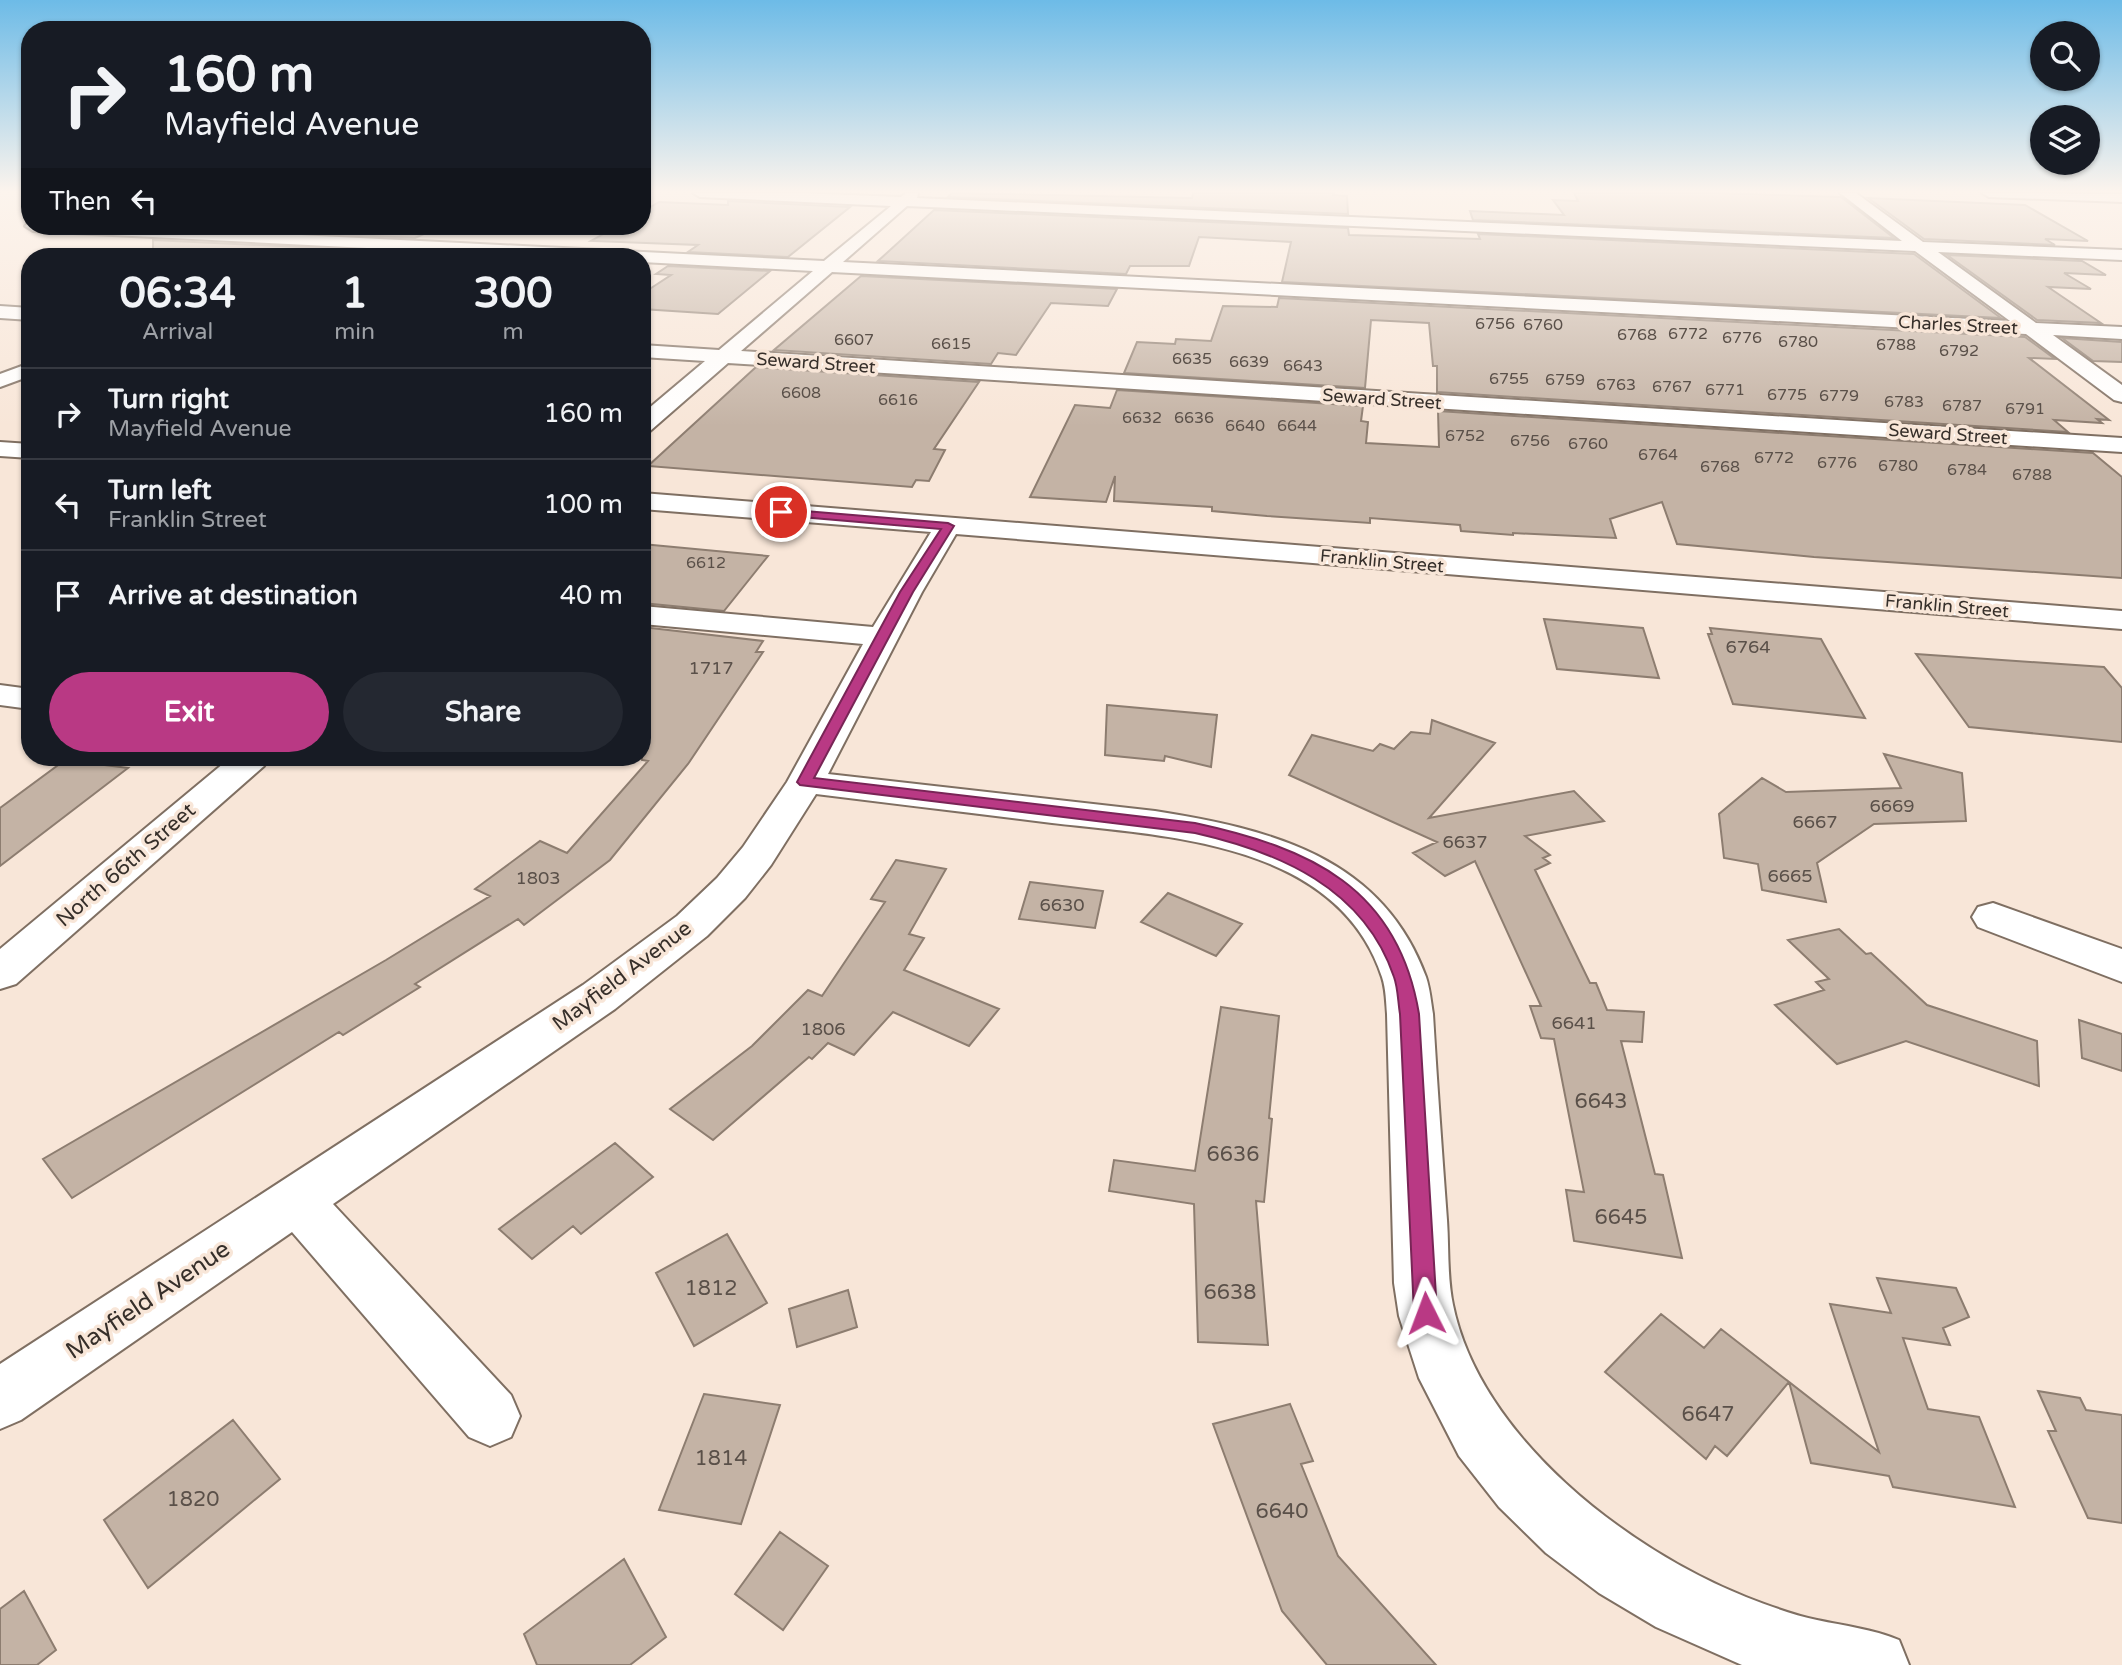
<!DOCTYPE html>
<html lang="en">
<head>
<meta charset="utf-8">
<style>
  :root { --surface:#171b24; --page:#242831; --text:#f1f3f6; --muted:#9ea1a6; --line:#363941; --accent:#b93984 }
  body { margin:0; font-family:"Varela Round",sans-serif; background:var(--page); color:var(--text); height:100vh; display:flex; flex-direction:column; font-size:26px; white-space:nowrap }
  * { box-sizing:border-box; margin:0 }
  p { font-size:23px; color:var(--muted) }
  .icon { flex:none; width:38px; height:38px; fill:none; stroke:currentColor; stroke-width:2; stroke-linecap:round; stroke-linejoin:round }
  .map { position:relative; flex:1; overflow:hidden }
  .panel { position:absolute; left:21px; top:248px; width:630px; height:518px; display:flex; flex-direction:column; background:var(--surface); border-radius:28px; box-shadow:0 2px 5px #0004 }
  .panel>* { flex:none }
  .top-card { position:absolute; left:21px; top:21px; width:630px; height:214px; border-radius:28px; box-shadow:0 2px 5px #0004; background:#171b24; color:var(--text); overflow:hidden }
  .buttons { position:absolute; left:2030px; top:21px; display:grid; gap:14px }
  .buttons a { display:grid; place-items:center; width:70px; height:70px; border-radius:50%; background:var(--surface); box-shadow:0 2px 5px #0004; font-size:35px }
  .pin { position:absolute; display:grid; place-items:center; width:60px; height:60px; color:#fff; margin:-30px; border:4px solid #fff; border-radius:50%; box-shadow:0 2px 7px #0007 }
  .me { position:absolute; width:77px; margin:-38px; rotate:357deg; stroke-linejoin:round; filter:drop-shadow(0 0 5px #0008) }
  .turn { display:flex; align-items:center; gap:24px; height:147px; padding:0 28px; font-size:32px }
  .turn .icon { width:91px; height:91px; stroke-width:2.5 }
  .turn b { display:block; font-size:49px; line-height:60px }
  .then { display:flex; align-items:center; height:66px; padding:0 28px; background:#0003; gap:14px; font-size:26px }
  .eta { display:flex; justify-content:space-evenly; align-items:center; height:119px; text-align:center }
  .eta b { font-size:42px; font-weight:700; line-height:49px }
  .primary-button { display:flex; gap:14px; margin-top:auto; padding:14px 28px }
  .primary-button a { flex:1; height:80px; border-radius:42px; background:var(--accent); color:#fff; font-size:28px; font-weight:700; line-height:80px; text-align:center }
  .primary-button a+a { background:var(--page); color:var(--text) }
  ul { padding:0; list-style:none }
  li { display:flex; align-items:center; gap:21px; height:91px; padding:0 28px; border-top:2px solid var(--line) }
  li div { flex:1 }
  li b { display:block; font-size:26px }
  li em { font-style:normal }
  .map>svg:first-child { display:block }
  .building { fill:#c4b3a5; stroke:#8d7d70; stroke-width:2 }
  .lines { fill:none; stroke-linecap:round; stroke-linejoin:round }
  .minor-casing { stroke:#7f6f62; stroke-width:4 }
  .minor { fill:#fff; fill-rule:evenodd }
  .route { fill:#b93984; stroke:#782556; stroke-width:2 }
  .labels { text-anchor:middle; dominant-baseline:central; stroke-width:7; stroke-linejoin:round; paint-order:stroke }
  .far-number-label { font-size:16px; fill:#5a5049 }
  .far-street-label { font-size:18px; fill:#362f2a; stroke:#f8e6d8 }
  .number-label { font-size:18px; fill:#5a5049 }
  .street-label { font-size:21px; fill:#362f2a; stroke:#f8e6d8 }
  .near-number-label { font-size:21px; fill:#5a5049 }
  .near-street-label { font-size:24px; fill:#362f2a; stroke:#f8e6d8 }
</style>
</head>
<body>
<div class="map">
<svg width="2122" height="1665" viewBox="0 0 2122 1665">
  <rect width="100%" height="100%" fill="#f8e6d8"/>
  <path class="building" d="M952 193 1192 198 1193 193H1334L1333 195 1347 196 1348 214 948 197Z
    M1574 193H1714L1841 197 1894 238 1473 220 1470 211 1564 215 1553 200 1578 201Z
    M1868 198 2025 205 2088 241 2045 239 2055 245 1924 239Z
    M728 201 850 207 788 257 688 252 698 245 591 241 618 226H642V212L659 202 728 205Z
    M934 210 1348 228 1349 235 1480 239 1478 234 1914 254 2001 318 1282 282 1291 242 1199 237 1189 266H1130L1126 274 878 261Z
    M167 226H442L415 238Z
    M153 240 385 251 373 257H153Z
    M1947 255 2082 261 2106 275 2064 273 2091 289 2048 287 2101 323 2037 320Z
    M668 266 770 271 718 314 642 309V294L671 275 656 274Z
    M861 276 1117 289 1108 306 1051 303 1016 355 998 353 991 364 774 350Z
    M1279 298 2025 337 2055 359 2029 358 2109 420 2097 419 2102 423 2054 420 2068 432 1437 392V366H1433L1429 323 1371 320 1365 388 1124 373 1137 342 1175 344 1176 339 1211 341 1223 306 1277 307Z
    M2062 338 2122 342V362L2093 361Z
    M756 367 979 382 934 449 945 450 929 481 916 480 912 487 648 466Z
    M1117 390 1363 406 1361 421 1368 422 1366 443 1439 447 1438 411 2093 453 2122 477V578L1814 557 1677 544 1662 502 1610 519 1616 538 1513 533V535L1461 531 1460 525 1370 518V523L1267 516 1212 511V507L1114 501 1115 476 1106 502 1030 497 1075 405 1110 408Z
    M642 544 768 556 724 611 642 603Z
    M1544 619 1643 628 1659 678 1557 669Z
    M642 627 763 641 756 652H763L688 764 610 860 524 925 518 919 415 984 420 987 343 1035 339 1032 72 1198 43 1159 386 960 490 896 475 889 540 841 567 853 648 761 642 760Z
    M1710 628 1821 639 1865 718 1733 704 1708 634H1712Z
    M1916 654 2104 667 2122 688V742L1969 727Z
    M1107 705 1217 715 1211 767 1165 756 1164 761 1105 755Z
    M1432 720 1495 743 1429 818 1574 791 1604 821 1525 836 1550 855 1543 858 1550 863 1535 870 1590 983H1596L1607 1010 1644 1012 1642 1042 1621 1041 1655 1174 1663 1175 1682 1258 1574 1241 1566 1190 1584 1192 1554 1039 1541 1038 1530 1006H1541L1475 861 1445 876 1413 853 1437 842 1289 775 1312 735 1373 751 1380 744 1394 749 1411 732 1430 734Z
    M1884 754 1962 773 1966 821 1874 824 1817 863 1826 902 1762 890 1758 864 1724 858 1719 814 1762 778 1786 792 1901 788Z
    M65 760 128 768 0 866V808Z
    M896 860 946 869 909 934 924 938 904 970 999 1009 969 1046 893 1012 854 1055 828 1043 812 1059 809 1057 713 1140 670 1109 752 1046 808 990 822 996 885 902 871 899Z
    M1030 882 1103 891 1095 928 1019 919Z
    M1168 893 1242 924 1216 956 1141 922Z
    M1839 929 1866 954 1871 953 1927 1005 2037 1041 2039 1086 1906 1041 1837 1064 1775 1005 1824 990 1816 982 1829 979 1788 940Z
    M1221 1007 1279 1016 1269 1118 1272 1119 1264 1202 1256 1201 1268 1345 1198 1342 1194 1204 1109 1191 1114 1160 1195 1171Z
    M2079 1020 2122 1034V1071L2082 1058Z
    M615 1143 653 1177 581 1234 573 1226 532 1259 499 1229Z
    M727 1234 767 1303 694 1346 656 1273Z
    M1877 1278 1956 1288 1969 1317 1943 1328 1950 1345 1903 1338 1928 1409 1979 1417 2015 1507 1893 1487 1889 1476 1811 1463 1789 1382 1879 1452 1830 1304 1891 1313Z
    M848 1290 857 1327 797 1347 789 1309Z
    M1661 1314 1704 1348 1721 1329 1789 1382 1727 1456 1715 1446 1706 1459 1605 1372Z
    M2038 1391 2080 1398 2086 1410 2122 1415V1523L2088 1518 2048 1431H2056Z
    M704 1394 780 1405 741 1524 659 1510Z
    M1290 1404 1313 1461 1301 1464 1338 1556 1436 1665H1327L1282 1611 1213 1424Z
    M233 1420 280 1479 148 1588 104 1520Z
    M780 1532 828 1566 783 1630 735 1594Z
    M624 1559 666 1637 630 1665H537L524 1634Z
    M24 1591 56 1650 37 1665H0V1609Z"/>
  <g class="lines">
    <defs>
      <path id="minor" d="M693 193H801L901 197 906 193H918L917 198 1902 241 1840 193H1856L1923 242 2122 250V260L1938 252 2036 323 2122 327V339L2053 335 2122 385V402L2114 400 2026 334 832 272 741 351 2122 438V452L728 363 650 431 642 433V414L705 361 642 357V345L719 350 813 271 642 262V257H547L33 231 25 226 30 222V226H119L824 261 891 206 700 197ZM907 206 1915 251 2010 321 843 262Z
        M1982 193 2122 194V202L1989 197Z
        M0 306 30 308V320L0 318Z
        M30 363V376L0 387V374Z
        M0 442 30 444V458L0 456Z
        M642 493 2122 611V629L956 534 922 592 828 774 1155 811C1269 829 1382 856 1426 977 1430 989 1431 1002 1433 1014 1437 1083 1442 1151 1447 1220 1449 1248 1447 1277 1453 1305 1480 1437 1628 1550 1746 1597 1769 1606 1793 1615 1817 1620 1845 1626 1872 1629 1899 1640L1909 1665H1742L1656 1627 1599 1593 1546 1553 1499 1507 1459 1456 1419 1378 1399 1316 1394 1283 1387 1014C1386 1002 1386 989 1382 977 1338 843 1169 836 1052 823 974 813 895 804 816 794L771 865 745 898 707 936 615 1009 333 1204 511 1395 520 1416 511 1437 490 1446 469 1437 292 1232 21 1420 0 1429V1364L583 985 677 916 717 878 743 847 787 782 863 644 642 624V606L873 627 931 532 642 509Z
        M0 685 30 689V709L0 705Z
        M230 758H269L264 766 16 984 0 989V949Z
        M1993 903 2122 949V982L1978 927 1972 917 1978 907Z"/>
    </defs>
    <use href="#minor" class="minor-casing"/>
    <use href="#minor" class="minor"/>
  </g>
  <linearGradient id="sky" x2="0" y2="1"><stop stop-color="#6dbbe7"/><stop offset="0.45" stop-color="#fcf4ed"/><stop offset="1" stop-color="#fcf4ed" stop-opacity="0"/></linearGradient>
  <rect width="2122" height="426" fill="url(#sky)"/>
  <path class="route" d="M781 509 948 523 954 526 913 592 814 778 1195 823C1310 848 1398 887 1419 1014L1437 1313 1434 1320 1426 1324 1417 1320 1414 1313 1400 1014C1398 1002 1398 988 1394 977 1364 888 1279 852 1195 833L800 785 797 782 900 592 941 529 778 515V510Z"/>
  <g class="labels">
    <g class="far-number-label">
      <text x="1495" y="324">6756</text>
      <text x="1543" y="325">6760</text>
      <text x="1688" y="334">6772</text>
      <text x="1637" y="335">6768</text>
      <text x="1742" y="338">6776</text>
      <text x="854" y="340">6607</text>
      <text x="1798" y="342">6780</text>
      <text x="951" y="344">6615</text>
      <text x="1896" y="345">6788</text>
      <text x="1959" y="351">6792</text>
      <text x="1192" y="359">6635</text>
      <text x="1249" y="362">6639</text>
      <text x="1303" y="366">6643</text>
      <text x="1509" y="379">6755</text>
      <text x="1565" y="380">6759</text>
      <text x="1616" y="385">6763</text>
      <text x="1672" y="387">6767</text>
      <text x="1725" y="390">6771</text>
      <text x="801" y="393">6608</text>
      <text x="1787" y="395">6775</text>
      <text x="1839" y="396">6779</text>
      <text x="898" y="400">6616</text>
      <text x="1904" y="402">6783</text>
      <text x="1962" y="406">6787</text>
      <text x="2025" y="409">6791</text>
      <text x="1142" y="418">6632</text>
      <text x="1194" y="418">6636</text>
      <text x="1245" y="426">6640</text>
      <text x="1297" y="426">6644</text>
      <text x="1465" y="436">6752</text>
      <text x="1530" y="441">6756</text>
      <text x="1588" y="444">6760</text>
      <text x="1658" y="455">6764</text>
      <text x="1774" y="458">6772</text>
      <text x="1837" y="463">6776</text>
      <text x="1898" y="466">6780</text>
      <text x="1720" y="467">6768</text>
      <text x="1967" y="470">6784</text>
      <text x="2032" y="475">6788</text>
      <text x="706" y="563">6612</text>
    </g>
    <g class="far-street-label">
      <text transform="translate(1958 325) rotate(3)">Charles Street</text>
      <text transform="translate(816 363) rotate(4)">Seward Street</text>
      <text transform="translate(1382 399) rotate(4)">Seward Street</text>
      <text transform="translate(1948 434) rotate(4)">Seward Street</text>
      <text transform="translate(1382 561) rotate(5)">Franklin Street</text>
      <text transform="translate(1947 606) rotate(5)">Franklin Street</text>
    </g>
    <g class="number-label">
      <text x="1748" y="647">6764</text>
      <text x="711" y="668">1717</text>
      <text x="1892" y="806">6669</text>
      <text x="1815" y="822">6667</text>
      <text x="1465" y="842">6637</text>
      <text x="1790" y="876">6665</text>
      <text x="538" y="878">1803</text>
      <text x="1062" y="905">6630</text>
      <text x="1574" y="1023">6641</text>
      <text x="823" y="1029">1806</text>
    </g>
    <g class="street-label">
      <text transform="translate(126 865) rotate(-41)">North 66th Street</text>
      <text transform="translate(622 976) rotate(-37)">Mayfield Avenue</text>
    </g>
    <g class="near-number-label">
      <text x="1601" y="1101">6643</text>
      <text x="1233" y="1154">6636</text>
      <text x="1621" y="1217">6645</text>
      <text x="711" y="1288">1812</text>
      <text x="1230" y="1292">6638</text>
      <text x="1708" y="1414">6647</text>
      <text x="721" y="1458">1814</text>
      <text x="193" y="1499">1820</text>
      <text x="1282" y="1511">6640</text>
    </g>
    <g class="near-street-label">
      <text transform="translate(148 1300) rotate(-34)">Mayfield Avenue</text>
    </g>
  </g>
</svg>
<div class="buttons">
<a><svg class="icon" aria-label="search" viewBox="0 0 24 24"><circle cx="10" cy="10" r="6"/><path d="M15 15l6 6"/></svg></a>
<a><svg class="icon" aria-label="layers" viewBox="0 0 24 24"><path d="M12 4l9 5-9 5-9-5zM3 14l9 5 9-5"/></svg></a>
</div>
<div class="pin" style="left:781px;top:512px;background:#d93025"><svg class="icon" aria-label="arrive" viewBox="0 0 24 24"><path d="M6 21V4h12l-3 4 3 4H6"/></svg></div>
<svg class="me" style="left:1426px;top:1313px" viewBox="-20 -20 40 40"><path d="M0-17L14 15 0 8-14 15z" fill="#b93984" stroke="#fff" stroke-width="4"/></svg>
<div class="top-card">
<div class="turn"><svg class="icon" aria-label="right" viewBox="0 0 24 24"><path d="M7 20v-9h11M14 6l5 5-5 5"/></svg><div><b>160 m</b>Mayfield Avenue</div></div>
<div class="then">Then<svg class="icon" aria-label="left" viewBox="0 0 24 24"><path d="M17 20v-9H6M10 6l-5 5 5 5"/></svg></div>
</div>
<section class="panel">
<div class="eta">
<div><b>06:34</b><p>Arrival</p></div>
<div><b>1</b><p>min</p></div>
<div><b>300</b><p>m</p></div>
</div>
<ul>
<li><svg class="icon" aria-label="right" viewBox="0 0 24 24"><path d="M7 20v-9h11M14 6l5 5-5 5"/></svg><div><b>Turn right</b><p>Mayfield Avenue</p></div><em>160 m</em></li>
<li><svg class="icon" aria-label="left" viewBox="0 0 24 24"><path d="M17 20v-9H6M10 6l-5 5 5 5"/></svg><div><b>Turn left</b><p>Franklin Street</p></div><em>100 m</em></li>
<li><svg class="icon" aria-label="arrive" viewBox="0 0 24 24"><path d="M6 21V4h12l-3 4 3 4H6"/></svg><div><b>Arrive at destination</b></div><em>40 m</em></li>
</ul>
<div class="primary-button"><a>Exit</a><a>Share</a></div>
</section>
</div>
</body>
</html>
